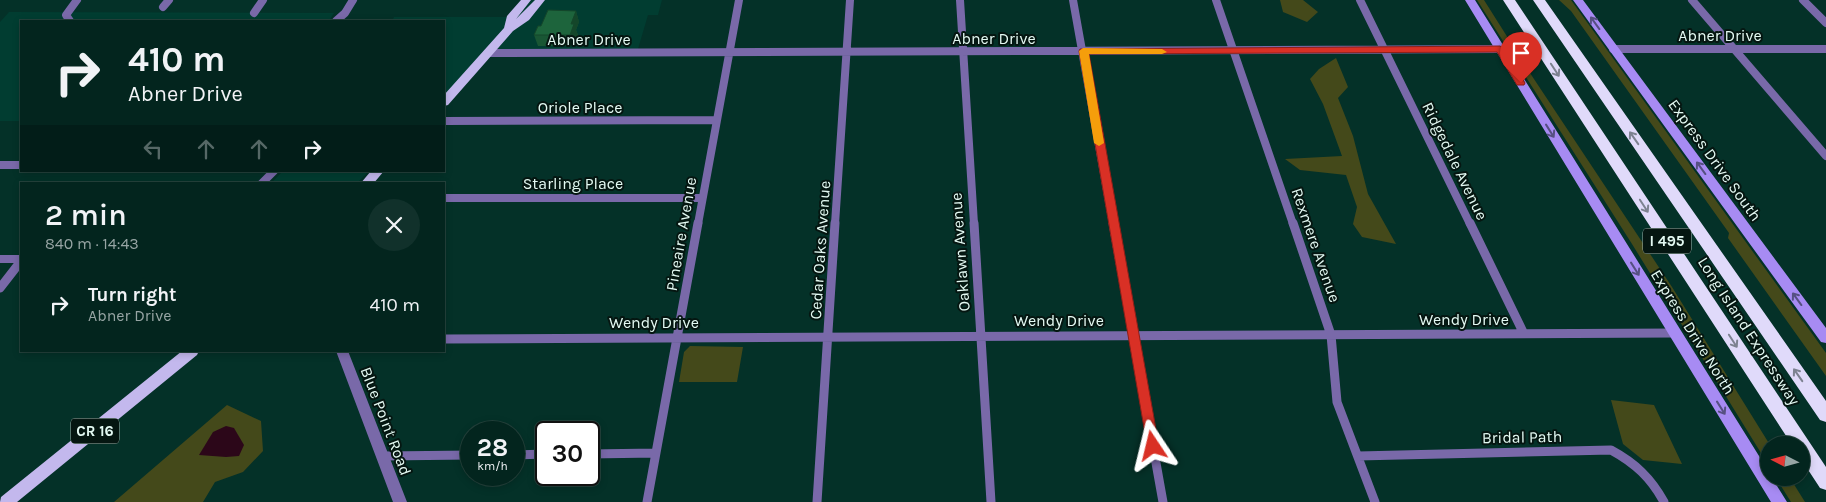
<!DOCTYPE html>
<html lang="en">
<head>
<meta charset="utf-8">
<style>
  :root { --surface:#03251e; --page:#11312b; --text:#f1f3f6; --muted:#97a5a4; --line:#24423c }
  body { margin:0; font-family:Karla,sans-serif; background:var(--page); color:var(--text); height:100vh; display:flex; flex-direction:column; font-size:19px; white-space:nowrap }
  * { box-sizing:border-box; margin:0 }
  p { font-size:16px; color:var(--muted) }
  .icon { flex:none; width:28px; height:28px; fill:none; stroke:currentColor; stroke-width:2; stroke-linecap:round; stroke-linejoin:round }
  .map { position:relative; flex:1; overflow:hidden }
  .side { position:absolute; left:20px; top:182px; width:425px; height:170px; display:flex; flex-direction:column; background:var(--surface); border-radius:0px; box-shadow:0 2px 8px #0003,0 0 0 1px var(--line) }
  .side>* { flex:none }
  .top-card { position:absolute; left:20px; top:20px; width:425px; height:152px; border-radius:0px; box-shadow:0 2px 8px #0003,0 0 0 1px var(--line); background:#03251e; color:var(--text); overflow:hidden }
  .needle { width:32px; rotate:276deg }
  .controls { position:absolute; left:1760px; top:436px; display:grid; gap:10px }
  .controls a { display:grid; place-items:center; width:50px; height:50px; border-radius:50%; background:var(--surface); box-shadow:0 2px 8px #0003,0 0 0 1px var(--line); font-size:25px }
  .speed { position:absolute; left:460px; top:421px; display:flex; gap:10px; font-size:25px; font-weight:700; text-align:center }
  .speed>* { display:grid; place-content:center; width:65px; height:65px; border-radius:50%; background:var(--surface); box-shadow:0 2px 8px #0003,0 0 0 1px var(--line); line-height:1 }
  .speed small { font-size:12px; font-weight:400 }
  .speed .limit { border:2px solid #111; border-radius:8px; background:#fff; color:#111 }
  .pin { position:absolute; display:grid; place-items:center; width:42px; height:42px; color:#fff; margin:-51px -21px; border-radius:50% 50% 50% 0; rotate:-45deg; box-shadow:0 0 5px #0007 }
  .pin .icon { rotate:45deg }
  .me { position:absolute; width:55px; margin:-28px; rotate:350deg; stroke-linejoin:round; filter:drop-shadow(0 0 4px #0008) }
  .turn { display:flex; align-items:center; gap:18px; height:105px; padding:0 25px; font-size:22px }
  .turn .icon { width:65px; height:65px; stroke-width:2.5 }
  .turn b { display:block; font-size:35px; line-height:42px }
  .lanes { display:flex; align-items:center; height:48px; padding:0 25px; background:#0003; justify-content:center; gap:25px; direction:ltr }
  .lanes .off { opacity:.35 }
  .round { display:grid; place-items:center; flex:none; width:52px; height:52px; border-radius:26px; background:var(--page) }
  .overview { display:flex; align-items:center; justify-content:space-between; height:85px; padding:0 25px }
  h1 { font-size:30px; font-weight:600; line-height:38px }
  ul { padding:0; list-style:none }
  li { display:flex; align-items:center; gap:15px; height:75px; padding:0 25px }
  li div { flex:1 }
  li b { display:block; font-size:19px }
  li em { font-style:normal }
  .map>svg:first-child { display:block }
  .built { fill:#013d31 }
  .green { fill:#44491a }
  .water { fill:#2c0719 }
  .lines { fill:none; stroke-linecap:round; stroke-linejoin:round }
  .minor-far1 { stroke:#7969a9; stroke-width:8 }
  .minor { stroke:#7969a9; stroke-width:9 }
  .tertiary { fill:#7969a9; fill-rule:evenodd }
  .secondary { fill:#a78bf3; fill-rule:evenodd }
  .primary { fill:#c3b8ed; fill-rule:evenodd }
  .motorway { fill:#e0dafa; fill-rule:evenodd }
  .wall { fill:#195634 }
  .shaded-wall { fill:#14462a }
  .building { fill:#1d643c; stroke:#14462a }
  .oneway { stroke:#565082 }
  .oneway2 { stroke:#7d8291 }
  .route { fill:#d93025; stroke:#8d1f18 }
  .slow { fill:#f59e0b }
  .labels { text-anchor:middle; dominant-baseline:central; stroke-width:4; stroke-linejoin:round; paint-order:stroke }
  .shield { fill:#051611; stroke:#a1b6af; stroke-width:1 }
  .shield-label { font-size:15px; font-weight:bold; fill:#e4faf3 }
  .street-label { font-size:16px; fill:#e4faf3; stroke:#051611 }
</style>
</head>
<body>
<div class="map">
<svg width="1826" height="502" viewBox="0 0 1826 502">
  <rect width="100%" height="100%" fill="#043128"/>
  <path class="built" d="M527 0H662L658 15H648L638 49 497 50 444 101V21H392L394 17H510Z
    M9 12 334 13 329 21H21V121H0V22Z
    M283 171H369L356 184H270Z"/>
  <path class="green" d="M1280 0H1303L1318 12 1307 22 1283 12Z
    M1477 0H1484L1532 76 1672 287 1770 445 1769 466 1632 244Z
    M1559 0H1571L1826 353V376L1728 238 1729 233 1571 11Z
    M1336 58 1348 87 1338 98 1353 136 1368 194 1396 244 1362 237 1353 224 1357 207 1346 175 1300 170 1285 159 1342 156 1323 104 1310 79 1319 69Z
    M690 346 743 347 737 382H679L684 352Z
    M1611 400 1654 405 1682 464 1643 460 1623 444Z
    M227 405 261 421 263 451 243 472 215 482 203 502H114Z
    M1776 478H1790L1805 502H1791Z"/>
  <path class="water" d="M226 426 234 428 244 445 239 456 226 457 199 455 213 432Z"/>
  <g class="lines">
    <path class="minor-far1" d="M960 0 974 224
      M1073 0 1113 224
      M1216 0 1293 224
      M1360 0 1470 224
      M1692 0 1826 156
      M1803 0 1826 23
      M163 7 169 0
      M254 13 263 0
      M70 21 66 15 77 0
      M336 21 345 13 353 0
      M1613 49H1826
      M488 53 1500 49
      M444 121 716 120
      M0 165H21
      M261 184 274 171
      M444 198H701
      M698 224 739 0
      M835 224 850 0"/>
    <path class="minor" d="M974 223 991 502
      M1113 223 1163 502
      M1293 223 1331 335 1337 402 1375 502
      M1470 223 1524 334
      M0 288 21 261
      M444 339 1675 333
      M589 454 656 453
      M514 455 546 454
      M384 456 471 455
      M1358 456 1611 450C1635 463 1651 478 1664 502
      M647 502 698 223
      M817 502 835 223"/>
    <path class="tertiary" d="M0 255H21V263H0Z
      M336 351H348L407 502H393Z"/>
    <path class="secondary" d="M1465 0H1475L1769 472V478H1772L1787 502H1771Z
      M1573 0H1583L1826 328V343L1821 342Z"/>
    <path class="primary" d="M521 0H531L516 19 535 0H545L529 20 513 31 448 105 444 106V95L504 28 507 16Z
      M371 171H384L373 184H360Z
      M182 351H199L197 355 17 502H0L1 497Z"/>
    <path class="motorway" d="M1503 0H1515L1826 467V490L1820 488 1801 459V445H1792Z
      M1533 0H1545L1826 401V422L1820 420Z"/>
  </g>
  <path class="wall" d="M576 11 579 22 576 30 578 35 573 46H538L534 35 541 26Z"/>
  <path class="shaded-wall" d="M576 11 579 22 576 30 578 35 573 46 570 35 571 24Z"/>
  <path class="building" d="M548 10 576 11 571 24H574L570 35H534L538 26H541Z"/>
  <defs><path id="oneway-shaft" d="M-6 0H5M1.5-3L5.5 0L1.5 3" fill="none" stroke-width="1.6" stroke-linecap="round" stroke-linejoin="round" transform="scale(1.25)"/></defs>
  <g class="oneway">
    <use href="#oneway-shaft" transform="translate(1595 23) rotate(-126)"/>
    <use href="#oneway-shaft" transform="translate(1550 131) rotate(58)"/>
    <use href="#oneway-shaft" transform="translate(1701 168) rotate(-126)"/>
    <use href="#oneway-shaft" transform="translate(1635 269) rotate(58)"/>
    <use href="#oneway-shaft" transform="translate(1797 299) rotate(-126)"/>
    <use href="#oneway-shaft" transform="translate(1721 408) rotate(58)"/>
  </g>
  <g class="oneway2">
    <use href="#oneway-shaft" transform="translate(1555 70) rotate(57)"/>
    <use href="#oneway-shaft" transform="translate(1634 138) rotate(-125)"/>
    <use href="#oneway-shaft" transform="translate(1644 206) rotate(57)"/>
    <use href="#oneway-shaft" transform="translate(1733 341) rotate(57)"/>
    <use href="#oneway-shaft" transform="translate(1798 375) rotate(-125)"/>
  </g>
  <path class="route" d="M1500 46 1505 49 1525 83 1524 85H1517L1497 52 1089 54 1159 446 1157 451 1153 452 1148 451 1079 51 1080 49Z"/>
  <path class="slow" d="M1083 48 1162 49 1167 52 1162 54H1089L1104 143 1099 146 1094 143 1079 51Z"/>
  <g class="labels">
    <g class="shield">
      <rect x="1643" y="228.5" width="48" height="25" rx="4"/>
      <rect x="71" y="418.5" width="48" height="25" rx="4"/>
    </g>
    <g class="shield-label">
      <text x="1667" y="241">I 495</text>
      <text x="95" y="431">CR 16</text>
    </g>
    <g class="street-label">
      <text x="1720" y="35">Abner Drive</text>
      <text x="994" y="38">Abner Drive</text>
      <text x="589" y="39">Abner Drive</text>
      <text x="580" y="107">Oriole Place</text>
      <text transform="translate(1715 160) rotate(54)">Express Drive South</text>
      <text transform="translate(1455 161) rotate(64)">Ridgedale Avenue</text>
      <text x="573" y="183">Starling Place</text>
      <text transform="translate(681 234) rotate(-80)">Pineaire Avenue</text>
      <text transform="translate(1316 245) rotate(71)">Rexmere Avenue</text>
      <text transform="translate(820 250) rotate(-86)">Cedar Oaks Avenue</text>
      <text transform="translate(960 252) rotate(-94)">Oaklawn Avenue</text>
      <text x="1464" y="319">Wendy Drive</text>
      <text x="1059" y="320">Wendy Drive</text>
      <text x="654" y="322">Wendy Drive</text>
      <text transform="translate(1749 331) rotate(57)">Long Island Expressway</text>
      <text transform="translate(1693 332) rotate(58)">Express Drive North</text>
      <text transform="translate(386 421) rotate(69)">Blue Point Road</text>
      <text transform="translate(1522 437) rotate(-1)">Bridal Path</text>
    </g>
  </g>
</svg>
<div class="controls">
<a><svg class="needle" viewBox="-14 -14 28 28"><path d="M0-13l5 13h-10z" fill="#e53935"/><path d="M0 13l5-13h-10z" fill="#97a5a4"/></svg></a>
</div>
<div class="speed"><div>28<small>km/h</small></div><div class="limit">30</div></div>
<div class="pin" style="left:1521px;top:83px;background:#d93025"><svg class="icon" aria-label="arrive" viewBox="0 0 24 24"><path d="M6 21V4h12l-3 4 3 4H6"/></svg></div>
<svg class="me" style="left:1153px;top:446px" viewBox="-20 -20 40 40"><path d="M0-17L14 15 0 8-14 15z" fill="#d93025" stroke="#fff" stroke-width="4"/></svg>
<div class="top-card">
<div class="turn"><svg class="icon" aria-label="right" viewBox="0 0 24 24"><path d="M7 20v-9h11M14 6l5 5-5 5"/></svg><div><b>410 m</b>Abner Drive</div></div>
<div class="lanes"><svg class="icon off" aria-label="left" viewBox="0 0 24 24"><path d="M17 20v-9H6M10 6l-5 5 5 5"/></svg><svg class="icon off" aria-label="ahead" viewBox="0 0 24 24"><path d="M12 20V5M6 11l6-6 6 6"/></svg><svg class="icon off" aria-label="ahead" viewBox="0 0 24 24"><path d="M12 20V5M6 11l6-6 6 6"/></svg><svg class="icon" aria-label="right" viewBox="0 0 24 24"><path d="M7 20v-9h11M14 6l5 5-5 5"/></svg></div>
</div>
<section class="side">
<div class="overview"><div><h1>2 min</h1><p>840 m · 14:43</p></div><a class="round"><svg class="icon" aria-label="close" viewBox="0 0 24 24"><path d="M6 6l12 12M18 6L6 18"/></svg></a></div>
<ul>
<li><svg class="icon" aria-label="right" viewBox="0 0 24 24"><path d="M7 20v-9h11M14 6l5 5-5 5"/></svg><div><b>Turn right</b><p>Abner Drive</p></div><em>410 m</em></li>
</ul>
</section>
</div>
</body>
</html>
